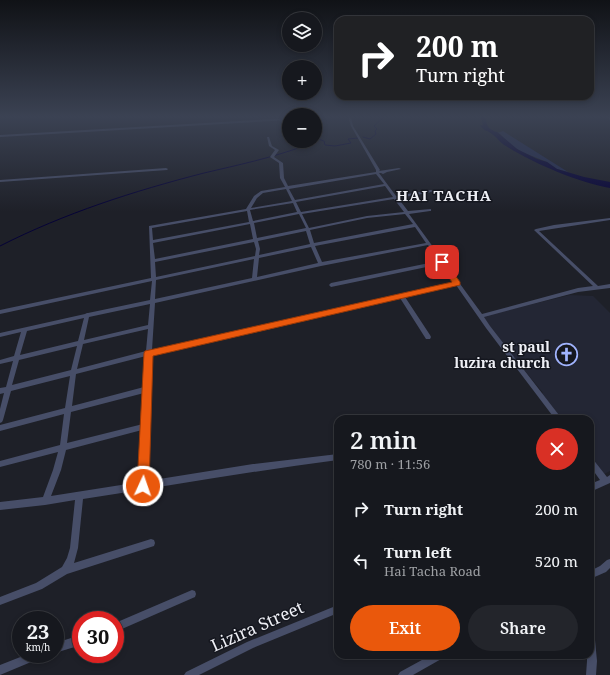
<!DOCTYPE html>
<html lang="en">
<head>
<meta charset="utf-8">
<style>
  :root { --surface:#16181e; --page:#23252b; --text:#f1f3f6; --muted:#9ea0a4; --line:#35373c; --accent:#ea580c }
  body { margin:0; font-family:"Noto Serif",serif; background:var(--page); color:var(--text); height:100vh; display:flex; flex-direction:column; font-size:15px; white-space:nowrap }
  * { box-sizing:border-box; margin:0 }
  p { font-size:13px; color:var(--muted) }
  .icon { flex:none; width:22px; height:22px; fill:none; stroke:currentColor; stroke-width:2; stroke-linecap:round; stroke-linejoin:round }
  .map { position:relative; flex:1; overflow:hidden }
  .side { position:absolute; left:334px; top:415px; width:260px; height:244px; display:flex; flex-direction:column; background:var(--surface); border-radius:12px; box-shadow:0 2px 6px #0003,0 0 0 1px var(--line) }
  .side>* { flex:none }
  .hud { position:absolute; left:334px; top:16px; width:260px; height:84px; border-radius:12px; box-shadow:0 2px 6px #0003,0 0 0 1px var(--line); background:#202124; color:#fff; overflow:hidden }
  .buttons { position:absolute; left:282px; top:12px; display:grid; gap:8px }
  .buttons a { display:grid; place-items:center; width:40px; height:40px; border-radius:50%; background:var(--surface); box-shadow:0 2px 6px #0003,0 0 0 1px var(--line); font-size:20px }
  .speed { position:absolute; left:12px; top:611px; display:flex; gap:8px; font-size:20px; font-weight:700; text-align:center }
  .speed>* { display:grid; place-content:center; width:52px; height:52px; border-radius:50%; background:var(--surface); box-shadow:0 2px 6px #0003,0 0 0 1px var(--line); line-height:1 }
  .speed small { font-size:10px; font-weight:400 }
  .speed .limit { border:6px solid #d22; background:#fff; color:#111 }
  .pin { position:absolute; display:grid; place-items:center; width:34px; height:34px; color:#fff; margin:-17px; border-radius:8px; box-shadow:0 2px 6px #0006 }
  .me { position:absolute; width:44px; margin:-22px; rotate:3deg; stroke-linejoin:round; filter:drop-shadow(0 0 3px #0008) }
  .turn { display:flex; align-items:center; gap:14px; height:84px; padding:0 16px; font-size:18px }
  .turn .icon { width:52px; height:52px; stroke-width:2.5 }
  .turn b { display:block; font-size:28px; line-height:34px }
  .round { display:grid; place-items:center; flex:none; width:42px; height:42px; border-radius:21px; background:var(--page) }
  .head { display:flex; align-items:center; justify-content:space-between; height:68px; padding:0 16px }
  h1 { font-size:24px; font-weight:600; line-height:30px }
  .cta { display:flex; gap:8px; margin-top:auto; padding:8px 16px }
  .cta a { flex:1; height:46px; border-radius:24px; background:var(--accent); color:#fff; font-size:16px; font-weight:600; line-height:46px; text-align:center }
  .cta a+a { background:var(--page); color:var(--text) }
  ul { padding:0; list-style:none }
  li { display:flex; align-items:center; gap:12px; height:52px; padding:0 16px }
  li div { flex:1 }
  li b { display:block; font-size:15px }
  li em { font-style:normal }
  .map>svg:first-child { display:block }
  .built { fill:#232634 }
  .green { fill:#242d53 }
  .water { fill:#060337 }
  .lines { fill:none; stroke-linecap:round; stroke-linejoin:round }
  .stream { stroke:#060337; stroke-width:1 }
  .river { fill:#060337; fill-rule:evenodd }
  .building { fill:#424e89; stroke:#979aa5 }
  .minor { fill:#474e68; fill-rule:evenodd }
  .route { fill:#ea580c; stroke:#983908 }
  .labels { text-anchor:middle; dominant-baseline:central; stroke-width:3; stroke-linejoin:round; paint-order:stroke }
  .poi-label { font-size:14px; font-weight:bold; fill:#eeeff5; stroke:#15171f; text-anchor:end }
  .far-district-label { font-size:15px; font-weight:bold; letter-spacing:1px; fill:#eeeff5; stroke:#15171f }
  .near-street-label { font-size:17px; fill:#eeeff5; stroke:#15171f }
</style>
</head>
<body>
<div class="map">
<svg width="610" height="675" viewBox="0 0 610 675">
  <rect width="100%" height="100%" fill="#1e2028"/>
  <path class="built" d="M570 295 593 296 610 313V471L604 474 590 460V419H560L540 394 543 393 539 388 493 332 483 316Z"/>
  <path class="green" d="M503 131 568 172 557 169 547 162 522 152 511 145 500 134 497 133Z"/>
  <path class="water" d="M480 125 488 126 490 130 497 132 517 149 537 159 547 162 557 169 584 177 610 182V188C577 182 533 163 506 146 500 143 497 137 492 134 487 130 483 130 480 125Z"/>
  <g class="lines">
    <path class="stream" d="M363 137 370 139 376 134 375 131 377 129 374 126 384 117
      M0 246C65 213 134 191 204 173 238 165 271 158 304 146L305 144 314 143 318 139 324 141 325 145 335 146 351 143 348 139 358 138"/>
    <path class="river" d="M481 117H485L488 128 494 131V133L484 130Z"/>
  </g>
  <path class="building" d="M563 349 574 351 576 356H573L575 359 559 356 556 351H564Z"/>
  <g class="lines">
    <path class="minor" d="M315 117H322L315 119Z
      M348 117H351L353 126 380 170 379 171 399 168 401 169 387 172 383 174 381 173H379L396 196 431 190 433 191 428 193 398 198 408 211 431 209V211H430L409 214 482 314 578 288 593 286 534 230 536 229 554 225 610 218V220L539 231 598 286 610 284V288L578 292 484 317 490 326 562 419H555L486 328 456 285 405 297 430 335 431 337 430 339H426L400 298 152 355 147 481 253 464 338 454V460C252 471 168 486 83 499L78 548 74 563 151 539 154 540 155 543 154 546 67 574 42 589 0 605V597L36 583 62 567 67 558 70 548 75 500 45 505 0 510V502L43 497 53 470 58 452 0 467V461L60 445 64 414 0 431V425L65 408 70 376 11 391 3 420 2 422 0 423V409L4 393 0 394V388L6 387 13 361 0 364V360L14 356 21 332 0 337V333L85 314 87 313H88L150 300 152 281 0 314V310L151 278 149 226 246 209 254 196 261 191 285 187 280 178 279 163 270 157 275 150 269 146 267 137H269L272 146 279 150 274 157 283 163 284 178 288 186 376 172V170L351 126ZM376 174 384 184 295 200 289 189ZM385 186 393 197 301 212 296 202ZM286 189 292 201 251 208 257 198 263 193ZM394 199 404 212 367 216 309 228 302 214ZM293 203 297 212 253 221 250 210ZM247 211 249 222 153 240 152 228ZM299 214 306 228 257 238 254 223ZM405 214 413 224 314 243 310 230 367 218ZM250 224 253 239 155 259 153 243ZM415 227 426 243 322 262 315 246ZM306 231 310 244 259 255 260 249 258 241ZM254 242 256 249 255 256 156 277 155 262ZM428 245 439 261 331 283 329 285 331 287 441 264 454 282 152 350 155 303 321 266ZM311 247 318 263 257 277 259 258ZM254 259 252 278 155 299 156 280ZM150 304 148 325 84 340 89 317ZM84 318 78 341 20 355 27 331ZM148 329 146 351 77 369 83 344ZM77 346 71 370 12 385 19 360ZM146 356 144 387 72 406 76 374ZM144 393 143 424 67 443 71 412ZM142 430 140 482 51 496 61 470 66 450Z
      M610 117V120L607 117Z
      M289 118V120L0 137V135Z
      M166 168 168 169 167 170 0 182V180Z
      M590 457 592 458 607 477 610 475V483L590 492V484L600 480 590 466Z
      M610 559V568L606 572 590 579V571L600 566 607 560Z
      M192 590 195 591 196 594 195 597 115 632V623Z
      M338 605V613L253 648 199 675H184L186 672 247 642Z
      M81 635V645L55 653V643Z
      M590 635 593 637 595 640 597 661 596 675H586L587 661V655H590Z
      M28 654H45L43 657 0 675V665Z
      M431 655H445L443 658 413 675H398L400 672Z"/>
  </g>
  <linearGradient id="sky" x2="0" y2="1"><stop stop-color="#101216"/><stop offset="0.55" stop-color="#3b4253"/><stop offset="1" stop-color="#3b4253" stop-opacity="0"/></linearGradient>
  <rect width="610" height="212" fill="url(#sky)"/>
  <path class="route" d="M442 260 445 261 460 282V285L153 356 149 486 147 490 143 492 139 490 137 486 144 353 145 351 452 282 438 262Z"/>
  <defs>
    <symbol id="church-ring" viewBox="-11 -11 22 22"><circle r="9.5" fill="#15171f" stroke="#a0b3fd" stroke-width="1.5"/><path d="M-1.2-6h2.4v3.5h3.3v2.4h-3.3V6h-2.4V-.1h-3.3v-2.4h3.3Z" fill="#a0b3fd"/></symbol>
  </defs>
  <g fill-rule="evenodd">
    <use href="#church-ring" x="554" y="342" width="25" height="25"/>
  </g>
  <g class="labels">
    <g class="poi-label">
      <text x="550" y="346">st paul<tspan x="550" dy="16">luzira church</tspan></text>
    </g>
    <g class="far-district-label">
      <text x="444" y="195">HAI TACHA</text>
    </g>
    <g class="near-street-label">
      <text transform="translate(257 626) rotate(-24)">Lizira Street</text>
    </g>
  </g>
</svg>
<div class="buttons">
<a><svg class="icon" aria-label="layers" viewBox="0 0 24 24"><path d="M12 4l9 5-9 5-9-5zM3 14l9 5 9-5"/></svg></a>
<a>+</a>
<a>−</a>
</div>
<div class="speed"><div>23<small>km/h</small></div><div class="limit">30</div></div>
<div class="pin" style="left:442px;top:262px;background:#d93025"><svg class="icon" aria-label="arrive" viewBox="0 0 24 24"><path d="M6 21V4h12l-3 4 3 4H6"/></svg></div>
<svg class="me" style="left:143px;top:486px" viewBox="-20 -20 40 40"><circle r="17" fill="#ea580c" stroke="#fff" stroke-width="3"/><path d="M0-11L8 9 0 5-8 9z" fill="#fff"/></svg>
<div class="hud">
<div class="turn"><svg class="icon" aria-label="right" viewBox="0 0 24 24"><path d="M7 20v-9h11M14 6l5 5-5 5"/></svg><div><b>200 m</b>Turn right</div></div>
</div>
<section class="side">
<div class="head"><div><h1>2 min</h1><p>780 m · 11:56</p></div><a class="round" style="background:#d93025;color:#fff"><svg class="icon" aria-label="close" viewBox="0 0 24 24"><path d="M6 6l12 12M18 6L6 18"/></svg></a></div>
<ul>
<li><svg class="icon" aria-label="right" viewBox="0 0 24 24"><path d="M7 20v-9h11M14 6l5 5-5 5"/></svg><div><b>Turn right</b></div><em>200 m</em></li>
<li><svg class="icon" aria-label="left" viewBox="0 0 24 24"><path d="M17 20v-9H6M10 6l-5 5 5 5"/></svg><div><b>Turn left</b><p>Hai Tacha Road</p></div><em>520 m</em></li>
</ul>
<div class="cta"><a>Exit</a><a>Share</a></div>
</section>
</div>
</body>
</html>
